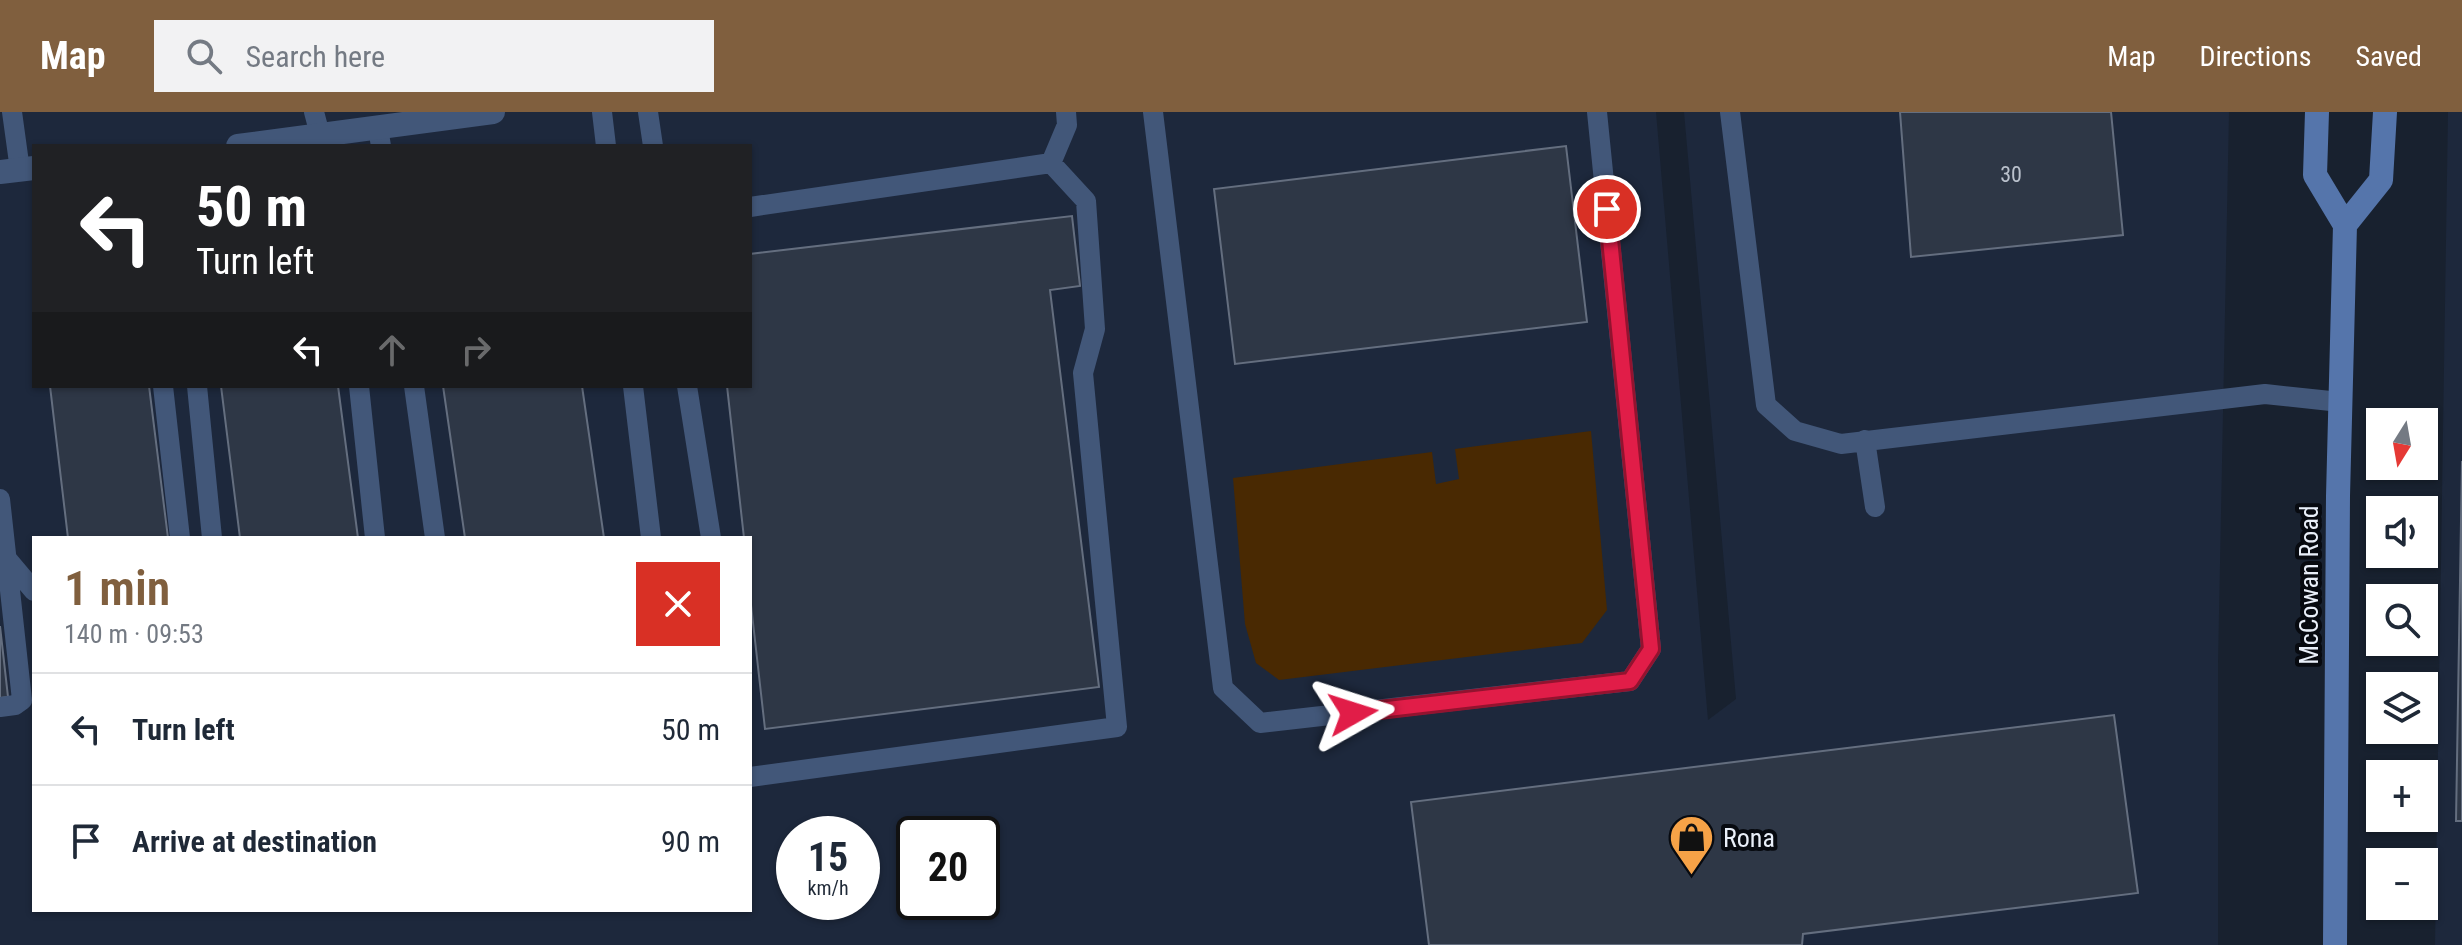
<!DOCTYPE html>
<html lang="en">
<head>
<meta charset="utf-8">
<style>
  :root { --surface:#fff; --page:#f2f2f3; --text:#1f2937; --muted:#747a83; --line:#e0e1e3; --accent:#805f3e }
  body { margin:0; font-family:"Roboto Condensed",sans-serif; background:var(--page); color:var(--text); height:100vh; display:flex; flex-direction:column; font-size:30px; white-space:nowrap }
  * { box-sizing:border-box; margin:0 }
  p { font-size:26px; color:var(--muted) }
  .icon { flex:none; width:44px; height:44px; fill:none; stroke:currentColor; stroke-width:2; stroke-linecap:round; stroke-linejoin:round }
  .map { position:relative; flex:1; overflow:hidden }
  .drawer { position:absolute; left:32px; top:424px; width:720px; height:376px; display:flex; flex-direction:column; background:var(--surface); border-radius:0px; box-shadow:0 2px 6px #0004 }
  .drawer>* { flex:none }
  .hud { position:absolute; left:32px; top:32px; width:720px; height:244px; border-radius:0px; box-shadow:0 2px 6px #0004; background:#202124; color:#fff; overflow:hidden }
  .needle { width:52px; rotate:191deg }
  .controls { position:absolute; left:2366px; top:296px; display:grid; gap:16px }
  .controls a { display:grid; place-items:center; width:72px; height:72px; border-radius:0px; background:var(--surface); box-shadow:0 2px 6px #0004; font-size:40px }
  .speed { position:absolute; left:776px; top:704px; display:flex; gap:16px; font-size:40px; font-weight:700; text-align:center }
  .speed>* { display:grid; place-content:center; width:104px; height:104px; border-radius:50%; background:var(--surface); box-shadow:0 2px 6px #0004; line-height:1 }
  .speed small { font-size:20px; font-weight:400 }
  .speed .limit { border:4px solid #111; border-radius:12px; background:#fff; color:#111 }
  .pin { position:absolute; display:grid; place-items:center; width:68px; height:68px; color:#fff; margin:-34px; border:4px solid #fff; border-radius:50%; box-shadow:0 2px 8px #0007 }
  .me { position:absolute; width:88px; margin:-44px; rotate:84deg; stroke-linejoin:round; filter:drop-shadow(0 0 6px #0008) }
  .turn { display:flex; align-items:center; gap:28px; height:168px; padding:0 32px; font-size:36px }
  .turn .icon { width:104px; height:104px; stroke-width:2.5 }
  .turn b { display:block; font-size:56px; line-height:68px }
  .lanes { display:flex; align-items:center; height:76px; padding:0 32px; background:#0003; justify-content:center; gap:40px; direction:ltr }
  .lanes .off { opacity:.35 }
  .round { display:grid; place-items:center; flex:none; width:84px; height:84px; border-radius:0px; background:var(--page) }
  .head { display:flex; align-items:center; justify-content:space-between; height:136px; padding:0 32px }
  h1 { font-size:48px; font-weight:600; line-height:60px; color:var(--accent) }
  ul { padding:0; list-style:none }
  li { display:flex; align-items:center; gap:24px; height:112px; padding:0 32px; border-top:2px solid var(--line) }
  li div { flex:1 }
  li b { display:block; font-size:30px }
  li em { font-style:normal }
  header { display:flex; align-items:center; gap:48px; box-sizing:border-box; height:112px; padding:0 40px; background:var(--accent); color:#fff }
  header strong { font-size:38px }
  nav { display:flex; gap:44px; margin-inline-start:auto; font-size:28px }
  .search { width:560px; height:72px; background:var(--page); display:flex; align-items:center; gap:20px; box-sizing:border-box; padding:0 28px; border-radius:0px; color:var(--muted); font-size:30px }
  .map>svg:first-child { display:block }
  .built { fill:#1d283c; fill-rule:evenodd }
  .green { fill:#492902 }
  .building { fill:#2e3746; stroke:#646e7f; stroke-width:2 }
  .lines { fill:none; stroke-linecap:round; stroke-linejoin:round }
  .service { stroke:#425779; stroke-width:20 }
  .minor { stroke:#425779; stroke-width:24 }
  .secondary { stroke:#5575ab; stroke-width:24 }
  .route-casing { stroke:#92132f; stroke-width:20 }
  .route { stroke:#e11d48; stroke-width:14 }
  .labels { text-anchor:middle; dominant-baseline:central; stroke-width:8; stroke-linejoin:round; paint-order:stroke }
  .number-label { font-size:22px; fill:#bac1cc }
  .street-label { font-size:26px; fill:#e9eff9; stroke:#070a10 }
  .poi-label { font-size:26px; fill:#e9eff9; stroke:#070a10; text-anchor:start }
</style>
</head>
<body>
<header>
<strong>Map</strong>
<div class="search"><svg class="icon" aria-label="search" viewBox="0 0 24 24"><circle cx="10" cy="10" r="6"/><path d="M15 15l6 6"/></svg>Search here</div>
<nav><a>Map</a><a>Directions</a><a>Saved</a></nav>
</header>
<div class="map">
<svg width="2462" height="833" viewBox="0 0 2462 833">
  <rect width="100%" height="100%" fill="#18212f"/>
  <path class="built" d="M0 0H1656L1708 608 1736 587 1684 0H2229L2218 552V833H0ZM34 34H750V274H34ZM34 426H750V798H34ZM794 722H862V790H794ZM914 722H982V790H914Z
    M2448 0H2462V833H2435Z"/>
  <path class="green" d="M1591 319 1607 498 1582 531 1279 568 1256 551 1245 512 1233 366 1432 340 1436 372 1459 367 1455 337Z"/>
  <path class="building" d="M1900 0H2111L2123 123 1911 145Z
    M1566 34 1587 210 1235 252 1214 77Z
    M1072 104 1080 174 1050 178 1099 575 765 617 750 484V426H744L727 274H750V142Z
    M50 274H149L168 426H68Z
    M221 274H338L358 426H240Z
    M443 274H582L604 426H465Z
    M2462 349V709H2456Z
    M0 514 8 585 0 586Z
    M2114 603 2138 781 1803 822 1802 833H1429L1411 690Z"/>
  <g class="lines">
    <path class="service" d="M12 0 20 58
      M314 0 323 34
      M602 0 606 34
      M648 0 653 34
      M1153 0 1223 576 1260 611 1630 569 1651 537 1597 0
      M1730 0 1766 293 1795 319 1841 332 2265 282 2340 290
      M378 16 381 34
      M750 95 1051 51 1067 13 1066 0
      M163 274 180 426
      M197 274 212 426
      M359 274 375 426
      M414 274 435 426
      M633 274 651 426
      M687 274 711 426
      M1865 328 1875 395
      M0 387 22 588 15 593 0 595
      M7 447 34 479
      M750 665 1117 615 1083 261 1095 217 1086 89 1051 51"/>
    <path class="minor" d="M238 34 493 0
      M0 60 34 56"/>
    <path class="secondary" d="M2317 0 2315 63 2345 113 2338 384 2335 833
      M2345 113 2381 68 2385 0"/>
  </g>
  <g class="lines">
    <defs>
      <path id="route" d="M1353 601 1630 569 1651 537 1607 97"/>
    </defs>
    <use href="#route" class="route-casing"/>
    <use href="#route" class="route"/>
  </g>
  <defs>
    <symbol id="shop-pin" viewBox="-11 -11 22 30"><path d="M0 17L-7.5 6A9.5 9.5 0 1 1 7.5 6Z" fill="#f6a247" stroke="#070a10"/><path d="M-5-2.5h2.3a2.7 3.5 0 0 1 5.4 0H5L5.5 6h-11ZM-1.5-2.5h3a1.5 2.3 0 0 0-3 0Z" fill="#111"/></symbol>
  </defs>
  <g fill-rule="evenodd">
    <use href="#shop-pin" x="1666" y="700" width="51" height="69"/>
  </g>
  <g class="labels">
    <g class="number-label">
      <text x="2011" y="62">30</text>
    </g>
    <g class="street-label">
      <text transform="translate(2309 473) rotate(-90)">McCowan Road</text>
    </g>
    <g class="poi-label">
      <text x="1723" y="726">Rona</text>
    </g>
  </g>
</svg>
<div class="controls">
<a><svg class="needle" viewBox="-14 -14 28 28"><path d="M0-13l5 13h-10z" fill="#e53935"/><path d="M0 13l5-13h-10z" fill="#747a83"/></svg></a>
<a><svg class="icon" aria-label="sound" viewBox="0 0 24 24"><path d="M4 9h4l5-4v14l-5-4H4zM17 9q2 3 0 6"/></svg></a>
<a><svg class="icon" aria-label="search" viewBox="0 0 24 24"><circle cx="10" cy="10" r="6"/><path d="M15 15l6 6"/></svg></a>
<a><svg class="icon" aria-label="layers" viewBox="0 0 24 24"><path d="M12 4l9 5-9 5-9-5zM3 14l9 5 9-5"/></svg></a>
<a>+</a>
<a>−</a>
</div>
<div class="speed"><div>15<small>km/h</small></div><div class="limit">20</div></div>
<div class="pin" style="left:1607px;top:97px;background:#d93025"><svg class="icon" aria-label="arrive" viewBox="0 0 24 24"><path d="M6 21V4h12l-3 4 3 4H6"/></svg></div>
<svg class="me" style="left:1353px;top:601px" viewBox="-20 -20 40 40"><path d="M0-17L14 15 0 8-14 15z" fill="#e11d48" stroke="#fff" stroke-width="4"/></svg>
<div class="hud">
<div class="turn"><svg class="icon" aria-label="left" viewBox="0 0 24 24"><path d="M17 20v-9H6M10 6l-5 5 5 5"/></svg><div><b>50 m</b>Turn left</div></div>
<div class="lanes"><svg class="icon" aria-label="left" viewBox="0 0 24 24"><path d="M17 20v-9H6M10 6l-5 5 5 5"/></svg><svg class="icon off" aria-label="ahead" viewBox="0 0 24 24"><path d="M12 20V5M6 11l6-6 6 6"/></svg><svg class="icon off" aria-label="right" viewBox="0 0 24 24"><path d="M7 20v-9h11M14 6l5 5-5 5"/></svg></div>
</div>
<section class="drawer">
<div class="head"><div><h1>1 min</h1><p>140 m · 09:53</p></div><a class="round" style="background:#d93025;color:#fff"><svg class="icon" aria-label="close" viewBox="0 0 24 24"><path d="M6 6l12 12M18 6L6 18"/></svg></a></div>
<ul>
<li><svg class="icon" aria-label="left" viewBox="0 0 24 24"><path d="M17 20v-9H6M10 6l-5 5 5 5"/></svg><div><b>Turn left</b></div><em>50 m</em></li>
<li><svg class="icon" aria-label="arrive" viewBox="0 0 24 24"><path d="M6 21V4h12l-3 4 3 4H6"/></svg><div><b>Arrive at destination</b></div><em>90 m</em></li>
</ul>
</section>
</div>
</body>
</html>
